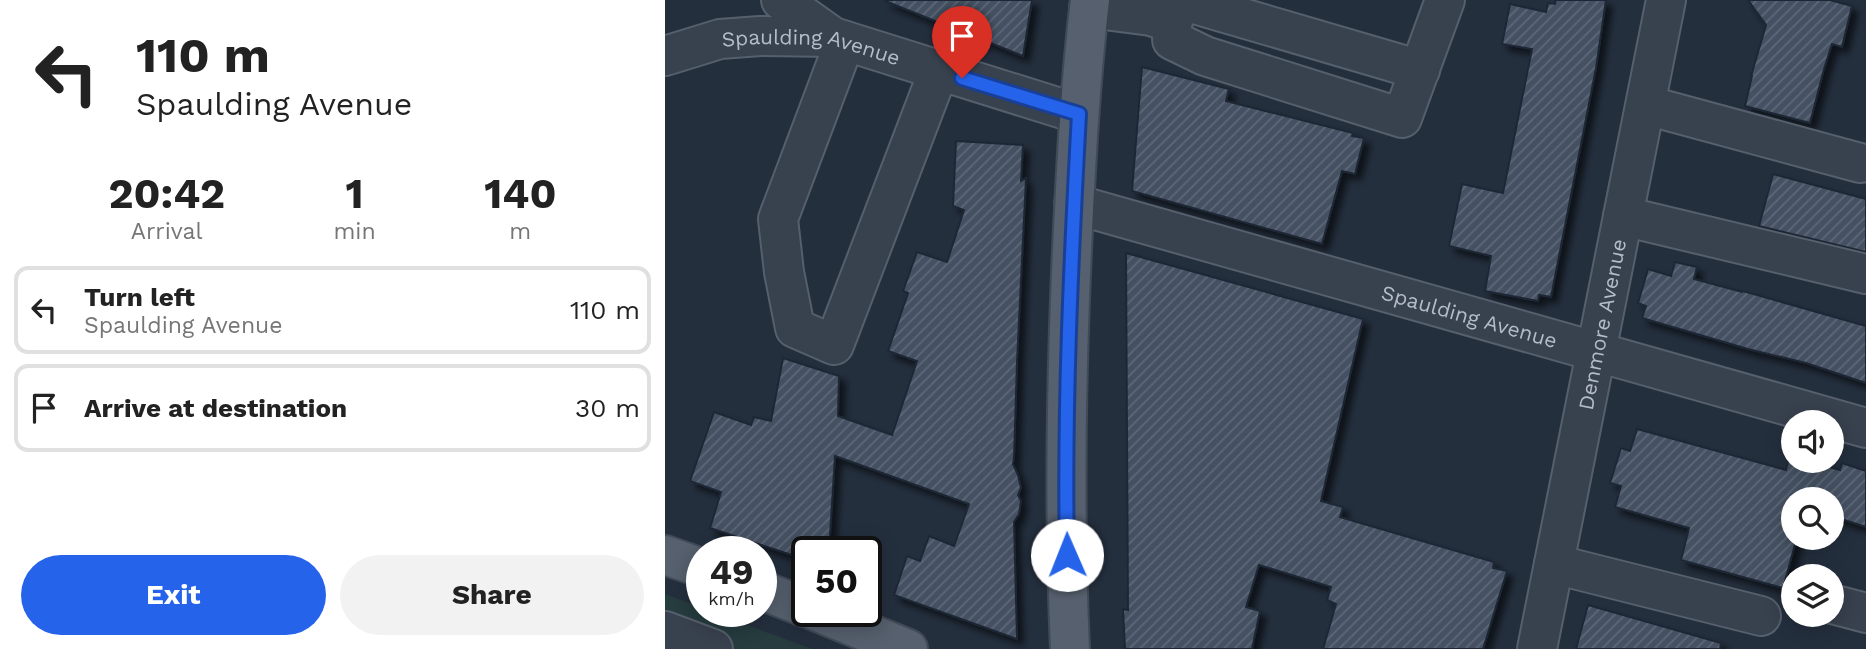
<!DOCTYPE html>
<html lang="en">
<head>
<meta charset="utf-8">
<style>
  :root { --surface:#fff; --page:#f2f2f2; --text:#222; --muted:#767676; --line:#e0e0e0; --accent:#2563eb }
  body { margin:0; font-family:"Work Sans",sans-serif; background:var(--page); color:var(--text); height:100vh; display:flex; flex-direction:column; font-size:26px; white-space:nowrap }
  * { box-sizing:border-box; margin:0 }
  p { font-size:23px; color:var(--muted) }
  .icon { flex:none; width:38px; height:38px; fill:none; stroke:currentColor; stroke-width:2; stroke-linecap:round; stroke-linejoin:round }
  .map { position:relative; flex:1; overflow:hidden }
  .panel { display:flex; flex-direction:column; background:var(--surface); width:665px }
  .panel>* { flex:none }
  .hud { background:#fff; color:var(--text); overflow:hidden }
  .tools { position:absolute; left:1116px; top:410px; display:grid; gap:14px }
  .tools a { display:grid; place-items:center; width:63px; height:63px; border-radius:50%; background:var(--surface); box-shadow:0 4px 18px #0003; font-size:35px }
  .speed { position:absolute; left:21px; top:536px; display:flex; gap:14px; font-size:35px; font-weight:700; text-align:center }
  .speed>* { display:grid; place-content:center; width:91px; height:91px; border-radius:50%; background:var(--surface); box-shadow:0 4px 18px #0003; line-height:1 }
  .speed small { font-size:18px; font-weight:400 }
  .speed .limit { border:4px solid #111; border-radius:10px; background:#fff; color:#111 }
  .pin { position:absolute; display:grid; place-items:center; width:60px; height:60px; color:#fff; margin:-72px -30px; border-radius:50% 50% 50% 0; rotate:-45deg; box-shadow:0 0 7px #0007 }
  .pin .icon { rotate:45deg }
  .me { position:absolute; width:77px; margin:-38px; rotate:359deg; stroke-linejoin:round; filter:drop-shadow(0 0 5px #0008) }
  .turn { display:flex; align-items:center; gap:24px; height:147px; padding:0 21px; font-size:32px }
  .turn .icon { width:91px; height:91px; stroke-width:2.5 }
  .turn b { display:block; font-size:49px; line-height:60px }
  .eta { display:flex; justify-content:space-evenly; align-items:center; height:119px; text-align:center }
  .eta b { font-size:42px; font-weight:700; line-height:49px }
  .button { display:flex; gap:14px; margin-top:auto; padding:14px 21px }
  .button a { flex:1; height:80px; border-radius:42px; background:var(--accent); color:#fff; font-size:28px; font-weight:700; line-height:80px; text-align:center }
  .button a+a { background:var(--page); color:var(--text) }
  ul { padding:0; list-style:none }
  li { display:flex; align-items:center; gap:21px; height:88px; margin:0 14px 10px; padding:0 7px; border:4px solid var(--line); border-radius:14px }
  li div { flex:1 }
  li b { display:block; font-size:26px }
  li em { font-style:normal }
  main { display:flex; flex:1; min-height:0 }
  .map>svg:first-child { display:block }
  .green { fill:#263c3f }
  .building { fill:url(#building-hatch); stroke:#1f2835; stroke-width:2; filter:url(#shadow) }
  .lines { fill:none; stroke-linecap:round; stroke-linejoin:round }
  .minor-casing { stroke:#565f6c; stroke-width:42 }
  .major-casing { stroke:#414a57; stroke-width:42 }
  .minor { stroke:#38414e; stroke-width:38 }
  .major { stroke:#56606e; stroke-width:38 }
  .route-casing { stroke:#184099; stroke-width:18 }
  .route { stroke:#2563eb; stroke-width:12 }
  .labels { text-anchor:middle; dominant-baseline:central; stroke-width:7; stroke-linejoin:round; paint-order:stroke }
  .street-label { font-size:21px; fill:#b4bcc9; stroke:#1d2633 }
</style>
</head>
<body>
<main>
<section class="panel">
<div class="hud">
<div class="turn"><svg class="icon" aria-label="left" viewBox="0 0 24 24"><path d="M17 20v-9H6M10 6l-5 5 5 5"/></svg><div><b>110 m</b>Spaulding Avenue</div></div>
</div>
<div class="eta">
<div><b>20:42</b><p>Arrival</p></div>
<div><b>1</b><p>min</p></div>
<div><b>140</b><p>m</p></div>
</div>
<ul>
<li><svg class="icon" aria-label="left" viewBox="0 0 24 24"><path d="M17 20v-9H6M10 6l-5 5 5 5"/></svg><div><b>Turn left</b><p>Spaulding Avenue</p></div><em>110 m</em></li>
<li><svg class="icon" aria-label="arrive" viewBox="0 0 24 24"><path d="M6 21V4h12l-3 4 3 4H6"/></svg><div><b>Arrive at destination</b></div><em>30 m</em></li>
</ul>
<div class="button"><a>Exit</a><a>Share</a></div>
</section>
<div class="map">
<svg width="1201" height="649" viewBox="0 0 1201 649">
  <defs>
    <pattern id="building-hatch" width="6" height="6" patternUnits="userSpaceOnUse" patternTransform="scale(1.75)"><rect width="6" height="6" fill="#455162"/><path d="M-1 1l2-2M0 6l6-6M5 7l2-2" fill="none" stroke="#5d6877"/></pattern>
    <filter id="shadow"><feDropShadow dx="6" dy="6" stdDeviation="3.5" flood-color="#0009"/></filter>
  </defs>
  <rect width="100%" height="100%" fill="#242f3e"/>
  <path class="green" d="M0 594 37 608V611H44L147 649H0Z"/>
  <path class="building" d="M220 0H367L358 56 220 1Z
    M891 0H941L931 68 886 297 874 295 873 301 820 291 826 256 784 246 797 184 838 193 867 49 837 44 845 4 881 12 883 3 890 4Z
    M1083 0H1165L1187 6 1177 47 1167 44 1159 69 1145 123 1080 106 1087 76H1086L1101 25Z
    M477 67 564 89 561 101 688 133 687 136 699 138 690 174 677 171 657 244 467 191Z
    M291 141 358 145 356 181 361 178 352 362 349 457 348 464 353 475 356 488 353 495 356 501 354 514 349 522 352 639 229 595 242 556 255 561 264 536 289 546 304 504 170 456 164 551H142V560L45 528 56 492 25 481 49 412 86 425 89 417 106 421 118 358 174 376 173 416 227 435 252 361 223 351 243 293 238 291 252 252 282 262 299 210 288 206Z
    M1108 174 1201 199V252L1094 226Z
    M461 253 698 319 656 501 678 507 675 517 829 562 828 568 842 571 818 649H658L671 604 662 600 666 587 594 565 581 607 595 611 587 649H460L458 609 463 610Z
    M1010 262 1032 267 1029 279 1077 292 1078 291 1201 326V383L1141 363 1083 349 977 318 981 306 973 303 983 269 1006 276Z
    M972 429 1121 470 1124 456 1129 458V460H1138L1175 470 1177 463 1201 471V527L1167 516V499H1129V537H1132L1118 588 1016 560 1024 528 950 507 956 486 945 483 956 448 965 451Z
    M923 605 1056 643 1055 649H911Z"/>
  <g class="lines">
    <defs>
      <g id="minor">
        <path d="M116 0 168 37"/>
        <path d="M424 8 486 16 507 23V40L540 56 737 118 780 0"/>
        <path d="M507 23 516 0 755 70"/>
        <path d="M180 41 113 219 119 272 130 328 169 345 274 70"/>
        <path id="s1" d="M0 56 55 39 95 36 168 37 414 114"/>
        <path d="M981 105 1195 163"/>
        <path id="s2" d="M409 204 1201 428"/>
        <path d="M958 216 1201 274"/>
        <path d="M889 564 1096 616"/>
        <path d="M1167 604 1201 613"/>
        <path d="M0 631 48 649"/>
        <path id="s3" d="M872 649 1001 0"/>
      </g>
      <path id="major" d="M0 555 37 568
        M96 590 142 608
        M150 611 243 649
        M405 649C399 516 401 383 407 250 411 166 415 83 425 0"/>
    </defs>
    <use href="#minor" class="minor-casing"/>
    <use href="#major" class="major-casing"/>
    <use href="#minor" class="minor"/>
    <use href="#major" class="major"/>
  </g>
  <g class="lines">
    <defs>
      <path id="route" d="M297 78 414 114C406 261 399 408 402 555"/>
    </defs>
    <use href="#route" class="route-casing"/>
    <use href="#route" class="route"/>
  </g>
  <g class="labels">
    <g class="street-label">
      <text stroke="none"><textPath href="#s1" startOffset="150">Spaulding Avenue</textPath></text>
      <text stroke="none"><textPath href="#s2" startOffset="411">Spaulding Avenue</textPath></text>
      <text stroke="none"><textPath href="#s3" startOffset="331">Denmore Avenue</textPath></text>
    </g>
  </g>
</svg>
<div class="tools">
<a><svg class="icon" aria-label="sound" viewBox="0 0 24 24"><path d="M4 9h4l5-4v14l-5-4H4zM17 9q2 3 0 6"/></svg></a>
<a><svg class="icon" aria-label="search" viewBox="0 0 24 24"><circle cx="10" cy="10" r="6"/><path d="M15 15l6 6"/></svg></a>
<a><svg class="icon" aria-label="layers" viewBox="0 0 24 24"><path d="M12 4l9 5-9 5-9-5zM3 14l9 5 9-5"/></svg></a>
</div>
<div class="speed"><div>49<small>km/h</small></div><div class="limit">50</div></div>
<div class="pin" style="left:297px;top:78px;background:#d93025"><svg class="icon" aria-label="arrive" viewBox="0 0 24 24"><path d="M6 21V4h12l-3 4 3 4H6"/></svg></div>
<svg class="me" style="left:402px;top:555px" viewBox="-20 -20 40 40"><circle r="19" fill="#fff"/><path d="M0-13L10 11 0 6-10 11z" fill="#2563eb"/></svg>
</div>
</main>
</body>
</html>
